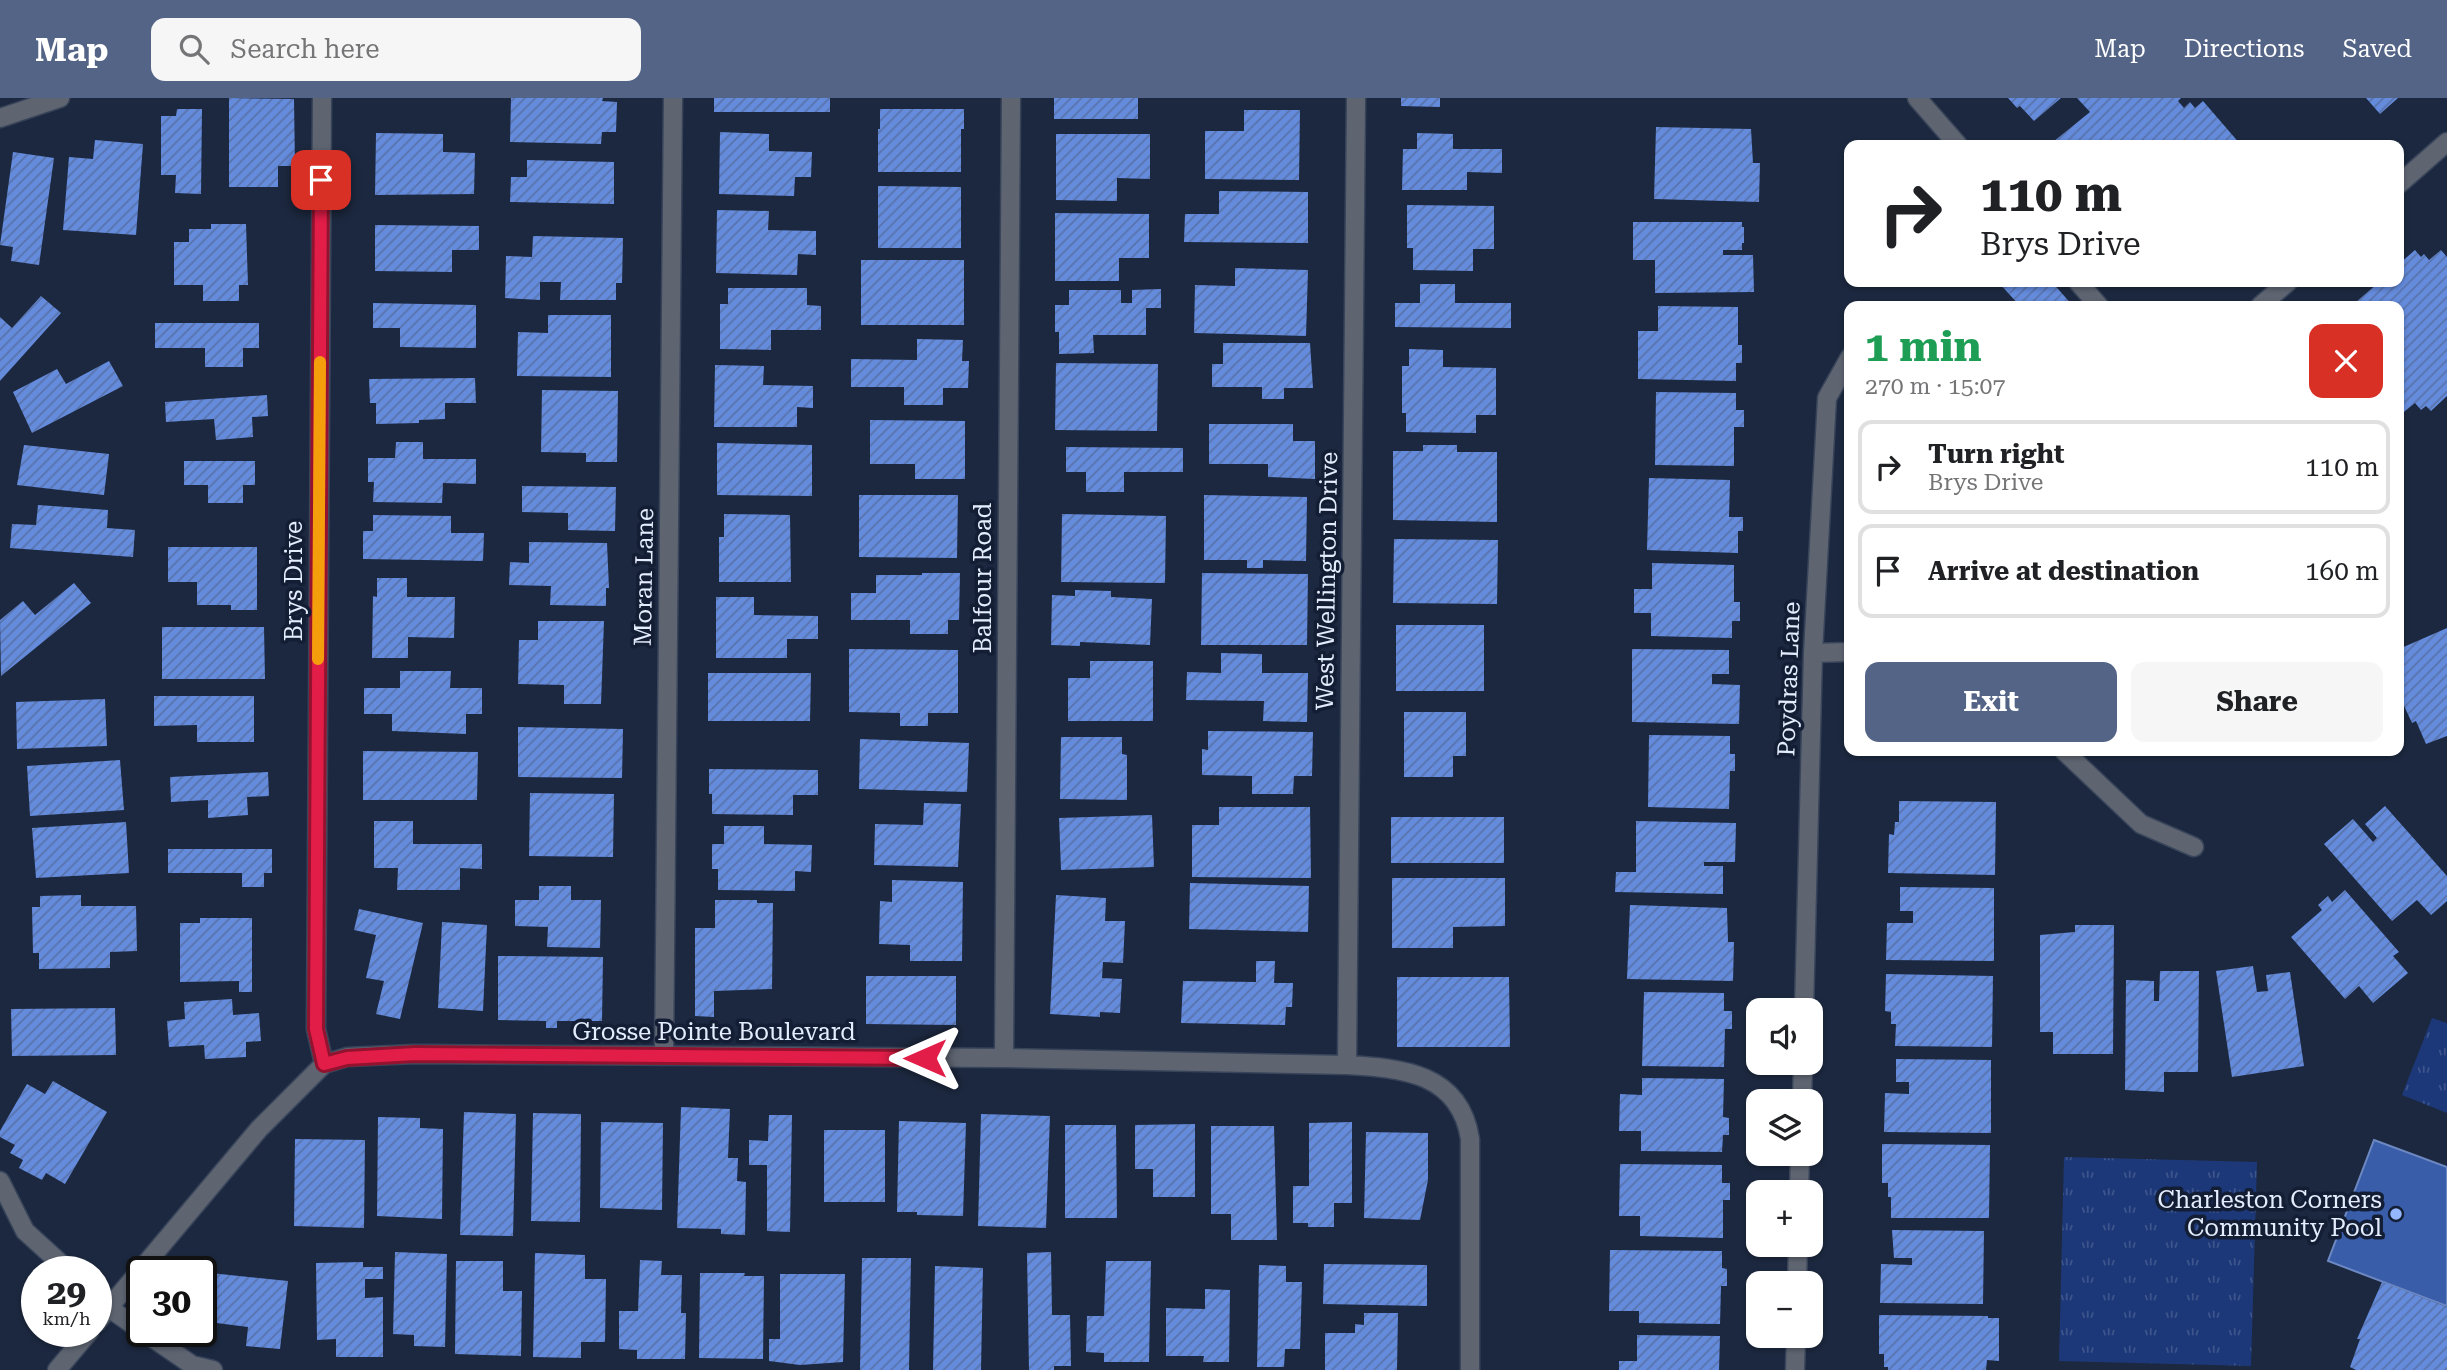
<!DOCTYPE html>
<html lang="en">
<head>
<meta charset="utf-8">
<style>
  :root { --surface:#fff; --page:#f6f6f6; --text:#202124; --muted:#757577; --line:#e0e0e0; --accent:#546486 }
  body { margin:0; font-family:"Roboto Serif",serif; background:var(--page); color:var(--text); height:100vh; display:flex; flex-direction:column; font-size:26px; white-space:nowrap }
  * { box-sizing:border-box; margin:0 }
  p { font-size:23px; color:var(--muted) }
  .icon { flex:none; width:38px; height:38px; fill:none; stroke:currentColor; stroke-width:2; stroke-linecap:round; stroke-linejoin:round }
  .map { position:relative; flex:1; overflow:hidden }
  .drawer { position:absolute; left:1844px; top:203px; width:560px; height:455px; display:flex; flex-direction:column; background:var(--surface); border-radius:14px; box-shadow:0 2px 5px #0004 }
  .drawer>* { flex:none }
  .banner { position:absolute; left:1844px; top:42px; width:560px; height:147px; border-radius:14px; box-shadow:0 2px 5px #0004; background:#fff; color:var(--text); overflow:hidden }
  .buttons { position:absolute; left:1746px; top:900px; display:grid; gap:14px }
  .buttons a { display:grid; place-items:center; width:77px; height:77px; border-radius:14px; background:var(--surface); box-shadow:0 2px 5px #0004; font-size:35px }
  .speed { position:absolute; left:21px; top:1158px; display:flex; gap:14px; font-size:35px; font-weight:700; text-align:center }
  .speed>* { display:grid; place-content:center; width:91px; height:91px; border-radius:50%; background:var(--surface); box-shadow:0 2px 5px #0004; line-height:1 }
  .speed small { font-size:18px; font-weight:400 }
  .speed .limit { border:4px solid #111; border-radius:10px; background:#fff; color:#111 }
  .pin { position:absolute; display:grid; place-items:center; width:60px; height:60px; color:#fff; margin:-30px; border-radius:14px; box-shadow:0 4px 10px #0006 }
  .me { position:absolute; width:77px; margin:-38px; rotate:270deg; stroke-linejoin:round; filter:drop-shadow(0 0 5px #0008) }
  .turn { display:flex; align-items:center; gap:24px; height:147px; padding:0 21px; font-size:32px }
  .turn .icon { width:91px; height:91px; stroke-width:2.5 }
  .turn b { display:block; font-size:49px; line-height:60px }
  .round { display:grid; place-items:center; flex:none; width:74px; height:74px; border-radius:14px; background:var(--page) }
  .overview { display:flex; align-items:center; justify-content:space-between; height:119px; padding:0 21px }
  h1 { font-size:42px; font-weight:700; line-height:52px; color:#1e9e55 }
  .primary-button { display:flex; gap:14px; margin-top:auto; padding:14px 21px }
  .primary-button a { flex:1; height:80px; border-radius:14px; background:var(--accent); color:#fff; font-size:28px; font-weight:700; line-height:80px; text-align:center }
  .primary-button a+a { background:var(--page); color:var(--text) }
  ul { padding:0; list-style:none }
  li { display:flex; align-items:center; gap:21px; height:94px; margin:0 14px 10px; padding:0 7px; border:4px solid var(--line); border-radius:14px }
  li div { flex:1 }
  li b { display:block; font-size:26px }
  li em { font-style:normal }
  header { display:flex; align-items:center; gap:42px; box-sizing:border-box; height:98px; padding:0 35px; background:var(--accent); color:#fff }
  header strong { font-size:33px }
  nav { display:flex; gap:38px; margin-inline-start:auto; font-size:24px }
  .search { width:490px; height:63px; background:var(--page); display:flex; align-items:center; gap:18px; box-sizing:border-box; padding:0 24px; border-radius:14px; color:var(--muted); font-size:26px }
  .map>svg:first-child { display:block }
  .park { fill:url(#park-tufts) }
  .water { fill:#395da9; stroke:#6c88c2; stroke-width:2 }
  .building { fill:url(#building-hatch) }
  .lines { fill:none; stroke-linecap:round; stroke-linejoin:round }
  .street-casing { stroke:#38445a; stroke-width:21 }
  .street { stroke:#5e6571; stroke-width:18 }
  .route-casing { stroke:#92132f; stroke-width:18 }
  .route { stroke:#e11d48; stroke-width:12 }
  .slow { stroke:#f59e0b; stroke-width:12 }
  .poi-dot { fill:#94b7fd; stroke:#131e35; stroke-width:2.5 }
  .labels { text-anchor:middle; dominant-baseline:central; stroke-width:7; stroke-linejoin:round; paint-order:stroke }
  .street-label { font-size:24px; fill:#e4edfd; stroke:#131e35 }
  .poi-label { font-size:24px; fill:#e4edfd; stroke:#131e35; text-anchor:end }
</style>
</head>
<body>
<header>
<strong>Map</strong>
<div class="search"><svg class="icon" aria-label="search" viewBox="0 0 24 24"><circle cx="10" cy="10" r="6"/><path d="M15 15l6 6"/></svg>Search here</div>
<nav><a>Map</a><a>Directions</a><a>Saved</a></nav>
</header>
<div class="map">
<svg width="2447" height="1272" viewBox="0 0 2447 1272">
  <defs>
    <pattern id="park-tufts" width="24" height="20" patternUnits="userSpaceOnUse" patternTransform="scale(1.75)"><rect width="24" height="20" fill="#1c3878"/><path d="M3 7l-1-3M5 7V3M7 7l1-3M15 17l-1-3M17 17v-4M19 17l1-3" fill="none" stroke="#3d558c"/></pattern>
    <pattern id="building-hatch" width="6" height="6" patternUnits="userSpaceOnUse" patternTransform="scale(1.75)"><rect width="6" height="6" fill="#648bdc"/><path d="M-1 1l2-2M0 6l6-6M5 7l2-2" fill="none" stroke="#5973aa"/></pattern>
  </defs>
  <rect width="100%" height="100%" fill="#1c283f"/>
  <path class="park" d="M2432 920 2447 925V1015L2402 997Z
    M2064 1059 2257 1064 2251 1268 2059 1263Z"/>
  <path class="water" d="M2374 1042 2447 1069V1208L2328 1163Z"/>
  <path class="building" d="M229 0 294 1 295 68H278V89H229Z
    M511 0H603L602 3 617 4 616 34H602L601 46 510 44Z
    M714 0H830V14H714Z
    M1054 0H1138V21H1054Z
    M1401 0H1440V9L1401 8Z
    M2008 0H2061L2034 23 2020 8 2017 10Z
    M2077 0H2181L2178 3 2184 10 2190 4 2195 10 2203 3 2241 47H2055L2053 44 2090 14Z
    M2366 0H2398L2380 16Z
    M177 11H202L201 96 175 95 176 77H161V18H176Z
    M880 11H964V31H961V74H878V31H880Z
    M1244 12H1300L1299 82 1205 81V33H1244Z
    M1656 29 1751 31 1753 65H1760L1759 104 1654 101Z
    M720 34 769 36V53L812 54 811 79H795L794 98 719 96Z
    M376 35 443 36V54L475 55 474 96 375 97Z
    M1417 35 1453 36V51H1502V75L1467 74V92H1402L1403 51H1417Z
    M1056 36H1150V81L1117 80V103L1056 102Z
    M95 42 143 46 136 137 63 132 69 59 93 61Z
    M13 54 54 60 39 167 11 163 13 149 0 147Z
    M527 62 614 64V106L510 104 511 79H527Z
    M878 88 961 89V150H878Z
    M1219 93 1308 94V145L1184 144 1185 116H1219Z
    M1407 107 1494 108V151H1473V173L1413 172V150H1407Z
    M717 112 769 113 768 132 816 133V157L798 156 797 177 716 175Z
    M1055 115 1149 116V160H1119V183H1055Z
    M1633 124H1742V129H1744V145H1742V152H1723V157H1753L1754 194 1655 195V162H1633Z
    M211 126H246L248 187H239V203H203V187H174V144H189V131H211Z
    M375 127 479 128V152H452V174L375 173Z
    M533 138 623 140 622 185H616V202H560L561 184H540V202L505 200 506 158 532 159Z
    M2415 152 2421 159 2424 156 2429 162 2441 152 2447 159V298L2431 313 2426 308 2421 312 2415 305 2399 318V208H2347L2354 203 2355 205 2379 184H2399V166Z
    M861 162H964V227H861Z
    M1235 170 1308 172 1306 238 1194 235 1195 187 1235 188Z
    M1998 184H2052L2073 208H2020Z
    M1420 186H1455V205H1511V230L1395 229V205H1420Z
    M728 190H807V207L821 208V232H771V252L720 251V206H728Z
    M1161 191V210H1146V237H1093L1094 255 1059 256V234H1055V207H1069V192H1121V205H1132V192Z
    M41 198 61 215 0 283V219L12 230Z
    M373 205 476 207V250L400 249V230H373Z
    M1658 208 1738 209V247H1742V265H1736V283L1638 281V233H1658Z
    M548 217H611V279L517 278 518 234 548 235Z
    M155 225H259V250H243V269H205V250H155Z
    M917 241 963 242 962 263H969L968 290H943V307H904V289H851V261L917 262Z
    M1223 245H1310L1313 290H1284V301H1262V289H1212V266H1223Z
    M1409 251 1443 252V269L1496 270V317H1476V335L1406 334V315H1402V268H1409Z
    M109 263 123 288 32 335 13 294 57 271 66 286Z
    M1056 265 1158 266 1157 333 1055 332Z
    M715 267 764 268 763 287 813 288V310L797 309V329H714Z
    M475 280 476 305H445V321L419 322V325L376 326V305H370L369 281Z
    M542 292 618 293 617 364H586V355L541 354Z
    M1656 294 1736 295V312H1744V329H1734V368L1655 367Z
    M267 297 268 318 252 319 253 339 216 342 214 321 166 324 165 304Z
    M870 322 965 323V381H915V366H870Z
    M1209 326H1293V343H1315V381L1268 379V366H1209Z
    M396 344H423V361H476V386L443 385 442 405 373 404 374 384H368V360H395Z
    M717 345 812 347V398L717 397Z
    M24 347 109 356 104 397 17 387Z
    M1423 347H1457V354H1497V424L1393 422V353H1423Z
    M1066 349 1183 350V374H1124V394H1086V374H1066Z
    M184 363H255V387H243V405H208V387H184Z
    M1649 380 1730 382 1729 419H1743V433H1738V455L1647 452Z
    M522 388 616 389 615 433 568 432V415L522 414Z
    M859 397H958L957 460 859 459Z
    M1204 397 1307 399 1306 463 1263 462V470H1247V462H1204Z
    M38 407 108 412 107 430 135 432 133 459 10 450 12 426 36 427Z
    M724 416 790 417 791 484H719V439H724Z
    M1062 416 1166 418 1165 485 1061 484Z
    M373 417 451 418V435H484L483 463 363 461V433H373Z
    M1394 441 1498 442 1497 506 1393 505Z
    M529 444 607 445 609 490H606V508L550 507 551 488 509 487 510 464 529 465Z
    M168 449H257V512H231V507H197V484H168Z
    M1652 465 1734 467V504H1740V523H1732V540L1651 538V515H1634V491H1652Z
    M922 475H960L959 522H948V536H910V522H851V495H876V477H922Z
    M1202 475 1308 476 1307 547H1201Z
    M377 480H407V499H455L454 540 408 539V560H372L373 498 377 499Z
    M74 485 91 505 1 578 0 522 23 503 35 517Z
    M1075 492 1111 493V499L1152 501 1150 547 1080 544V548L1051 547 1052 497 1075 498Z
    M716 499H754V517L818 518V541H787V560H716Z
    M538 523H604L601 606H564V587L518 586 519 542H538Z
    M1396 527H1484V593H1396Z
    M162 529H264L265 581H162Z
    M2447 530V638L2426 646 2416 623 2412 625 2399 597V551Z
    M849 551 958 552V615H928V628H900V615L849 614Z
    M1632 551 1729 552V576H1712V586L1740 587 1739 626 1632 624Z
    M1221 555 1262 556V575H1308L1307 624 1263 623 1264 603 1186 602 1187 574 1221 575Z
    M1090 563H1153V623H1068V580H1090Z
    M400 573H451L450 590H482V616H466V636L392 633V616H364V590H400Z
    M708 575H811L810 623H708Z
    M154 598H254V644H197V627L154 628Z
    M105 601 107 648 17 651 16 604Z
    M1404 614H1466V658H1453V679H1404Z
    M518 629 623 631 622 680 518 679Z
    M1208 633 1313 634 1312 678H1294L1293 696H1252V678L1202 677V651L1208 652Z
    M1649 637 1730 638V656H1735V673H1730L1729 711 1648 709Z
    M1061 639H1122V656L1127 657V702L1060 701Z
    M860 641 969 645 967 694 859 691Z
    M363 653 478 654 477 702H363Z
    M120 662 124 712 30 718 27 668Z
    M709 671 818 672V697H793V717L712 716V696H709Z
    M268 674 269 698 247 699 248 717 208 720V702L171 704 170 679Z
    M530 695 614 696 613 759 529 758Z
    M1899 703 1996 704 1995 777 1888 775 1889 736 1894 737 1895 724H1899Z
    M924 705 961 706 958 769 874 767 875 726 923 727Z
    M2385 708 2447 778V803L2431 817 2417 802 2392 823 2324 746 2353 721 2373 744 2377 740 2365 726Z
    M1219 709H1310L1311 780 1192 779V727H1219Z
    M1152 717 1154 769 1061 772 1059 720Z
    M1391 719H1504V765H1391Z
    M374 723H413V746H482V771L460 770V792H397L398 770H374Z
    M1636 723 1736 725 1735 764H1704V768H1723V796L1615 794 1616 774H1636Z
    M126 724 129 775 36 780 32 730Z
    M724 728H764V746L812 747 811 774 795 773V793L718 792V771H712V746H724Z
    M168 751H272V775H264V789H242V775H168Z
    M1392 780H1505V828L1453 829V850H1392Z
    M892 782 963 784 962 863H910V847L879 846 880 803 892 804Z
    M1190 785 1309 788 1308 834 1189 831Z
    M539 788H571V802H601L600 850 547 849 548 829 515 828V802H539Z
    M1900 789 1994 790V863L1886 862 1887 825H1913V813H1900Z
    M2345 792 2399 854 2393 858 2408 875 2373 905 2359 888 2345 901 2291 839 2322 812 2318 807 2328 798 2332 804Z
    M81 797V808H136L137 853 110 854V870L39 871V855H33L32 809H40V798Z
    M1056 797 1106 800 1105 823H1125L1123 865 1103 864 1102 880 1122 881 1120 915 1100 914V919L1050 916Z
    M715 802H757V805H773L772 891 714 893V919L695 918V830H715Z
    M1630 807 1727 810 1728 844H1734L1733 883 1627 881Z
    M359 811 423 825 400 921 376 916 384 883 366 880 376 837 354 832Z
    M200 820H252V894H239V883L180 884V825H200Z
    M442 824 487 827 483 913 438 910Z
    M2075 827H2114L2113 956H2053V934H2040V837L2075 834Z
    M498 858 603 859 602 923H557V930H546V923L498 922Z
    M1256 863H1275L1274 885H1293L1292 909H1286L1285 927 1181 925 1183 883 1256 884Z
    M2253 868 2257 894 2268 893 2266 877 2290 874 2304 968 2232 979 2216 873Z
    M2160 873H2199L2198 974H2164V994L2125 992 2126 882 2154 883V903H2159Z
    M1886 876 1993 878 1992 949 1895 948 1896 926H1891V914L1885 913Z
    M866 878H956V927L866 926Z
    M1397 879H1509L1510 949H1397Z
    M1644 894 1724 895V913H1732V931H1725L1724 969 1642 968Z
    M232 901 233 917 259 915 261 943 246 944V959L205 961 204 947 169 949 167 923 185 921 184 904Z
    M115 910 116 957 12 958 11 911Z
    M1896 961 1991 962V1035L1884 1034 1885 995 1909 996V984H1896Z
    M1642 980 1724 981 1723 1019 1729 1020V1037H1723L1722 1054 1641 1053V1033H1619L1620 996 1642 997Z
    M53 983 107 1014 65 1086 46 1075 42 1082 19 1070 23 1062 10 1055 15 1047 0 1039V1033L27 986 45 996Z
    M681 1009 730 1011 728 1060H738L737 1083 746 1084 745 1137 721 1136V1131L677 1130Z
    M464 1014 516 1016 513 1138 460 1137Z
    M533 1015 581 1016 580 1124 531 1123Z
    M981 1016 1050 1018 1046 1130 978 1128Z
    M769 1017H792L790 1134 767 1133V1067H749V1042L768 1043Z
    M378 1019 420 1020V1030L443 1031 442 1121 377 1118Z
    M899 1023 966 1025 963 1118 917 1117V1114H897Z
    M601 1024 663 1025 662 1112 600 1110Z
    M1352 1024V1105H1334V1129H1308V1125H1293V1088H1309V1025Z
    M1195 1026V1099H1153V1071H1135V1027Z
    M1065 1027H1116L1117 1120H1065Z
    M1211 1028H1274L1277 1142H1231V1116H1211Z
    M824 1032H885V1104H824Z
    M1366 1034 1428 1035V1082L1420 1122 1364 1120Z
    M295 1041 365 1042 364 1130 294 1128Z
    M1882 1046 1990 1047 1989 1120H1891V1099H1888V1085H1882Z
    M1620 1066 1722 1067V1085H1730V1102H1723V1140L1640 1138V1118H1619Z
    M1892 1132 1984 1133 1983 1206 1880 1205 1881 1166 1912 1167V1160H1894Z
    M1610 1152 1722 1153V1170L1727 1171V1188H1721L1720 1226 1639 1225V1213H1609Z
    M395 1154 447 1156 445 1249 414 1248V1237L393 1236Z
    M1051 1154 1052 1217H1070L1071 1268H1054V1272H1029L1027 1155Z
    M535 1155 585 1157V1181H606L605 1244H581V1260L533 1259Z
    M862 1160H911L909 1272H860Z
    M640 1162 662 1163 661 1177H682L681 1215H686L685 1261H637V1252L619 1251V1213H638Z
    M456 1163H503V1193H522L521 1258 455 1256Z
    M1106 1163H1151L1149 1264H1104V1255L1086 1254 1087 1218H1104Z
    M363 1164V1169H383V1181H365V1200L383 1199V1259H336V1241L317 1242 316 1165Z
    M1324 1166 1427 1167V1208L1323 1206Z
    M1259 1167 1286 1168V1184H1302L1300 1251H1285L1284 1269H1257Z
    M935 1168 983 1170 981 1272H933Z
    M201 1174 288 1183 280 1251 246 1248 248 1229 201 1223Z
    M700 1175H745L744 1178H764L763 1261 699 1260Z
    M780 1176H845L843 1264 800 1267 769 1263V1241H780Z
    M2382 1184 2447 1209V1272H2356L2350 1269 2360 1241H2357Z
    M1205 1191 1230 1192 1229 1264H1203L1204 1258H1166V1210L1205 1211Z
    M1364 1215H1398L1397 1272H1325V1235H1355V1226L1364 1227Z
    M1879 1217 1988 1218V1220H1999V1263L1987 1262 1986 1272H1888V1269H1884V1256H1879Z
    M1637 1237 1720 1238 1719 1272H1619V1263H1637Z"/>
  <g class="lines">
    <defs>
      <path id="street" d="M322 0 316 931 324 966
        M1917 0 1958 47
        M0 20 60 0
        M2399 86 2447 44
        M2078 184 2099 208
        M2260 208 2288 184
        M1813 555 1850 554
        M2064 653 2141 726 2194 749
        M1804 912 1813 555 1827 300 1850 259
        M664 958 673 0
        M1004 960 1011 0
        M1347 967 1356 0
        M1802 1003 1803 964
        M0 1083 25 1133 70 1174
        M1799 1094 1800 1055
        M1797 1185 1798 1146
        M96 1199 109 1210 142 1233
        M96 1225 259 1031 324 966 347 959 415 956 1004 960 1347 967C1402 970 1460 975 1470 1041V1272
        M144 1234 192 1267 213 1272
        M57 1272 89 1234
        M1795 1272 1796 1237"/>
    </defs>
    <use href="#street" class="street-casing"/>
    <use href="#street" class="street"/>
  </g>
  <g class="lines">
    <defs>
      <path id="route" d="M321 82 316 931 324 966 347 960 415 956 925 960"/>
    </defs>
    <use href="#route" class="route-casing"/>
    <use href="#route" class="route"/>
    <path class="slow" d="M318 561 320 264"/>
  </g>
  <circle class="poi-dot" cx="2396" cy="1116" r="7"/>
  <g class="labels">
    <g class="street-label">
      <text transform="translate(644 479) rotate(-89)">Moran Lane</text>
      <text transform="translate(983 480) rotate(-90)">Balfour Road</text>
      <text transform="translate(294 483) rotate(-90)">Brys Drive</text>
      <text transform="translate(1327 483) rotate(-89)">West Wellington Drive</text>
      <text transform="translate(1789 581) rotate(-88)">Poydras Lane</text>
      <text x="714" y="934">Grosse Pointe Boulevard</text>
    </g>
    <g class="poi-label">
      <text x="2382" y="1102">Charleston Corners<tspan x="2382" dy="28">Community Pool</tspan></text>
    </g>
  </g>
</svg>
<div class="buttons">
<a><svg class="icon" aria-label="sound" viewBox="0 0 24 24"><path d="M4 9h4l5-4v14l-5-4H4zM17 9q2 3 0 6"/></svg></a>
<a><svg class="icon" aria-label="layers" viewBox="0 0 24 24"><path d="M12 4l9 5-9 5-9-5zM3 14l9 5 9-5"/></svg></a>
<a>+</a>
<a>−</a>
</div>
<div class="speed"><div>29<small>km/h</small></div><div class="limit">30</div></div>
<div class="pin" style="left:321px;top:82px;background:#d93025"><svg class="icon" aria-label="arrive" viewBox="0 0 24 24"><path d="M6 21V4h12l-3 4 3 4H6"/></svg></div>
<svg class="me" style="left:925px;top:960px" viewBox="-20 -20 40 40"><path d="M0-17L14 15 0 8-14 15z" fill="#e11d48" stroke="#fff" stroke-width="4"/></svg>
<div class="banner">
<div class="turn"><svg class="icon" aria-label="right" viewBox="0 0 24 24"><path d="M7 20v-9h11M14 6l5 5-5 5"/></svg><div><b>110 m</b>Brys Drive</div></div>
</div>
<section class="drawer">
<div class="overview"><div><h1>1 min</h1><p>270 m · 15:07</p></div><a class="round" style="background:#d93025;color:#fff"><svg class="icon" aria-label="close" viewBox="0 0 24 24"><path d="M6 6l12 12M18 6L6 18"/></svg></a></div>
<ul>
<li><svg class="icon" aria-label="right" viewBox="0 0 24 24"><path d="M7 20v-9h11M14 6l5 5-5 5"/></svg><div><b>Turn right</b><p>Brys Drive</p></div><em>110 m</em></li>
<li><svg class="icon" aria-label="arrive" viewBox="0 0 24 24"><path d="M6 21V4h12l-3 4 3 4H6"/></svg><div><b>Arrive at destination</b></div><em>160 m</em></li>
</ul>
<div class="primary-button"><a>Exit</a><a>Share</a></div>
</section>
</div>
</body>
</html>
